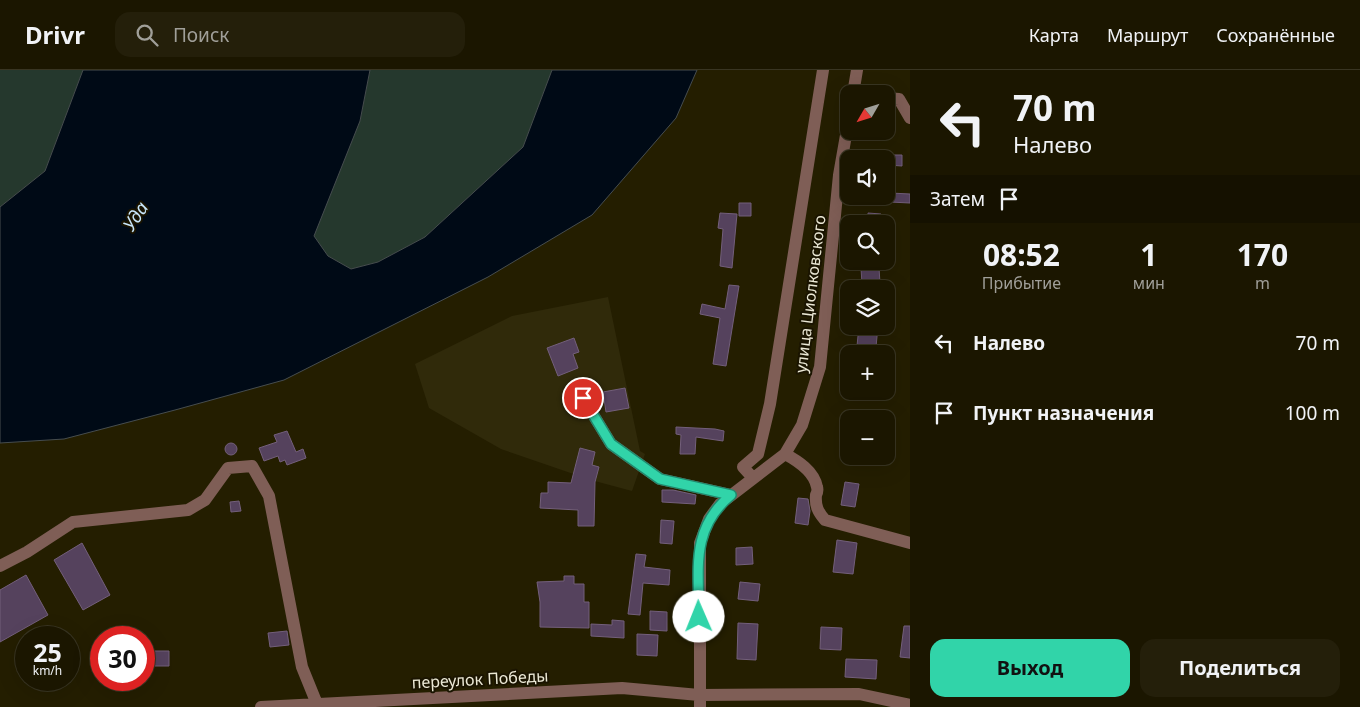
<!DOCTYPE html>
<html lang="ru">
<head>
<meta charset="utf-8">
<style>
  :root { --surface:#1b1600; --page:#241f0a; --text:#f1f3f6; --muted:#a09f99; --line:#393522; --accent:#31d4a9 }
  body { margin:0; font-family:"Noto Sans",sans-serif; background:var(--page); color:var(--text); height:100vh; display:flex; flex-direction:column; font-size:19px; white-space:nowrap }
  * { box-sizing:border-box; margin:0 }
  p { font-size:16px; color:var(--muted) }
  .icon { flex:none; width:28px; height:28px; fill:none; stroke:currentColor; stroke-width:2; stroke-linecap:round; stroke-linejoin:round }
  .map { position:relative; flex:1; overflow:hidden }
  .panel { display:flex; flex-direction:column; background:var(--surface); width:450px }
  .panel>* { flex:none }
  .top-card { background:#1b1600; color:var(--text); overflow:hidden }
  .needle { width:32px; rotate:231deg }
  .tools { position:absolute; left:840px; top:15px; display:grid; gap:10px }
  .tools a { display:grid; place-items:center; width:55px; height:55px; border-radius:10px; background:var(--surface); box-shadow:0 5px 20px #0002,0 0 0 1px var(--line); font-size:25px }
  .speed { position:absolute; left:15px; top:556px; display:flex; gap:10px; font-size:25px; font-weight:700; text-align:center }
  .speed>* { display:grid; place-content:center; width:65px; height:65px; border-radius:50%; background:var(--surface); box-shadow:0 5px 20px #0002,0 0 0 1px var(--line); line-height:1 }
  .speed small { font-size:12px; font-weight:400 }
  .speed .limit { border:8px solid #d22; background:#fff; color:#111 }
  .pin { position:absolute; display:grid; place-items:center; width:42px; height:42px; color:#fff; margin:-21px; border:2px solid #fff; border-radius:50%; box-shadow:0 1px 5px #0007 }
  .me { position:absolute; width:55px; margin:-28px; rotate:359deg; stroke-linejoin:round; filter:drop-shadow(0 0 4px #0008) }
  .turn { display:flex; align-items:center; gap:18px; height:105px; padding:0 20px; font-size:22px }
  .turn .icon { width:65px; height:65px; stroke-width:2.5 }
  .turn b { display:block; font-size:35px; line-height:42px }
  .then { display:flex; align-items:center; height:48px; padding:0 20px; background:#0003; gap:10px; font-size:19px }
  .eta { display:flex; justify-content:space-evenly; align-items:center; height:85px; text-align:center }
  .eta b { font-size:30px; font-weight:700; line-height:35px }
  .primary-button { display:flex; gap:10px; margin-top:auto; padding:10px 20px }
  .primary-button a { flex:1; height:58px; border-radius:15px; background:var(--accent); color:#111; font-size:20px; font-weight:700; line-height:58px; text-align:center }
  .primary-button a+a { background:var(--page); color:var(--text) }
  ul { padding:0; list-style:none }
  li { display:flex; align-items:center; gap:15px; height:70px; padding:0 20px }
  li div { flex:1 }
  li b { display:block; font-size:19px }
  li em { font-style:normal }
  header { display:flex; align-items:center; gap:30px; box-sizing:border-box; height:70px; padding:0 25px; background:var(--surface); border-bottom:1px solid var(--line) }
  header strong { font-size:24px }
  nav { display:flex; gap:28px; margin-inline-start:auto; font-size:18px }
  .search { width:350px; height:45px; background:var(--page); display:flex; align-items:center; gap:12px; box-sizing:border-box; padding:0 18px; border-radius:15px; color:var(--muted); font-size:19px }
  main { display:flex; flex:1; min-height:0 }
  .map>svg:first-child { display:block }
  .built { fill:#302a0a }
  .green { fill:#25382d }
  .water { fill:#000a16; stroke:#464d4f }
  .building { fill:#55425d; stroke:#735f7b }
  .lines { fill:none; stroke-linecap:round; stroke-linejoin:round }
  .minor { stroke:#7f5e56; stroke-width:12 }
  .route-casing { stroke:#208a6e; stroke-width:12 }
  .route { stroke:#31d4a9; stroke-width:9 }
  .labels { text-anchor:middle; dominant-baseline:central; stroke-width:4; stroke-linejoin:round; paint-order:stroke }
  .street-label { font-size:16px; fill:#ebe8d5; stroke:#1a1400 }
  .water-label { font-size:18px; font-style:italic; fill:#c9e7fb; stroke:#1a1400 }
</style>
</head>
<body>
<header>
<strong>Drivr</strong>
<div class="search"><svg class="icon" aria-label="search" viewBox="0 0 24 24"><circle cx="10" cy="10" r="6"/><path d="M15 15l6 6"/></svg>Поиск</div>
<nav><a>Карта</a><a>Маршрут</a><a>Сохранённые</a></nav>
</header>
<main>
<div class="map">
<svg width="910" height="637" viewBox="0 0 910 637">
  <rect width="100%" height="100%" fill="#241e00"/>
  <path class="built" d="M608 227 640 381 645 384 632 421 591 410 501 379 429 338 415 294 512 246Z"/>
  <path class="green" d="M0 0H83L45 101 0 137Z
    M370 0H552L523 77 425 167 378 192 351 199 328 186 313 166 360 51Z"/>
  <path class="water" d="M83 0H370L360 51 314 166 328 186 351 199 378 192 425 167 523 77 552 0H697L676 48 592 145 488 207 284 310 175 340 64 369 0 373V137L45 101Z"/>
  <path class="building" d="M888 85H902V96L888 95Z
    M890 123 910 124V133L890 132Z
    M739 133H751V146H739Z
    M720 143 737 144 732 198 720 196 723 159 718 158Z
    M868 143 881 144 880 154H868Z
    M864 192H875V199L879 198 880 213 862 214 861 198H864Z
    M729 215 739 216 726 296 713 294 720 248 700 244 702 234 725 239Z
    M859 256H878L876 277 857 276Z
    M574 268 579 282 573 284 578 298 558 306 547 278Z
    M625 318 629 338 606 342 603 322Z
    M676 357 715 359 724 361 723 371 696 367 695 384H680L681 365 676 364Z
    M287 361 296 382 303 379 306 388 287 395 285 390 280 392 278 386 264 391 259 378 277 372 274 365Z
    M225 379a6 6 0 1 1 12 0a6 6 0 1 1-12 0Z
    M580 378 595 382 592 395 599 397 595 412 594 456H578V440L540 438 541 423H548V412L571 413Z
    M845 412 859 414 855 437 841 435Z
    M662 420H673L696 425 695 434 662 432Z
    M798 428 808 429 810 441 808 455 795 453Z
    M239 431 241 441 231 442 230 432Z
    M661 450 674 451 672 474 660 473Z
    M837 470 857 473 853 504 833 502Z
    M82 473 110 525 83 540 54 490Z
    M752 477 753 494 736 495V478Z
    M636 484 646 485 644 497 670 500 669 515 643 513 640 545 628 544Z
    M26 505 48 545 0 572V520Z
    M564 506H574V514H584V532H589V558L540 557V532L537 512 564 511Z
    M740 512 760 514 758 531 738 529Z
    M650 541 667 542V561L650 560Z
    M612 550 624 551V568L591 566V554L612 555Z
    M738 553 758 554 756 590 737 589Z
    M904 556H910V588L900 587Z
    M821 557 842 558 841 580 820 579Z
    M287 561 289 575 270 577 268 563Z
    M637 564 658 565 657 586 637 585Z
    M151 581H169V596H151Z
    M846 589 877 590 876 609 845 607Z"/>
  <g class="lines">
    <path class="minor" d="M853 24 857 0
      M886 28 899 29 910 48
      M583 328 611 374 660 409 731 425
      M785 384C798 391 814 401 817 417 818 420 817 423 816 425 815 436 818 442 825 450L910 473
      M753 408 743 397 758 384 770 334 823 0
      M0 496 27 482 73 452 188 440 205 430 228 398 252 396 269 426 302 597 317 634
      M261 637 622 618 699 625 859 624 910 635
      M700 637V473L709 449 720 434 785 384 802 355 820 297 839 105 849 48"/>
  </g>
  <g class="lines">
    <defs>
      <path id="route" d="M583 328 611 374 660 409 731 425C690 459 699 499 699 547"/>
    </defs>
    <use href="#route" class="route-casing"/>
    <use href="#route" class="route"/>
  </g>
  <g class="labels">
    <g class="street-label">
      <text transform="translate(810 224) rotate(-83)">улица Циолковского</text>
      <text transform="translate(480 609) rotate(-3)">переулок Победы</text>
    </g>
    <g class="water-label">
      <text transform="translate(135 146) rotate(-57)">Уда</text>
    </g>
  </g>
</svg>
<div class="tools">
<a><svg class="needle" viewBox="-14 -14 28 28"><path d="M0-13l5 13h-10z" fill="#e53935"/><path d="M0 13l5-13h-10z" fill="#a09f99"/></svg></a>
<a><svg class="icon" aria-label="sound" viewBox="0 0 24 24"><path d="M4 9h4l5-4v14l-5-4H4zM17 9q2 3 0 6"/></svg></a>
<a><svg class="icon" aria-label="search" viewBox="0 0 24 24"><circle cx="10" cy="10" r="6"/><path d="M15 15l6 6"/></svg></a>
<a><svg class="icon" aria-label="layers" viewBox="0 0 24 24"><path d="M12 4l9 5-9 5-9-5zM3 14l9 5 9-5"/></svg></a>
<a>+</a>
<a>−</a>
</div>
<div class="speed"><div>25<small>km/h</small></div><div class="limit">30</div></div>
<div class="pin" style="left:583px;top:328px;background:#d93025"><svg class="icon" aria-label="arrive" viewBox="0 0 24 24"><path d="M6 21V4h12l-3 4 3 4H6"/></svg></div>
<svg class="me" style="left:699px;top:547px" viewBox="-20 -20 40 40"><circle r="19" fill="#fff"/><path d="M0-13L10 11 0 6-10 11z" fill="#31d4a9"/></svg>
</div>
<section class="panel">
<div class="top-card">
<div class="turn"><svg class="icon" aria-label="left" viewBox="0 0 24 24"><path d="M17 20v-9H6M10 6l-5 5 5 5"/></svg><div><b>70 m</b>Налево</div></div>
<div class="then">Затем<svg class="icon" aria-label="arrive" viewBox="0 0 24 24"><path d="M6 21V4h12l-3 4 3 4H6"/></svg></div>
</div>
<div class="eta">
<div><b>08:52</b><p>Прибытие</p></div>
<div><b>1</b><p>мин</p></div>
<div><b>170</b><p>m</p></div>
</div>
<ul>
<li><svg class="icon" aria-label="left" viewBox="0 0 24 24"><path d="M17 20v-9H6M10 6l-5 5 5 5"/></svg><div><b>Налево</b></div><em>70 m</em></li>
<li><svg class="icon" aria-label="arrive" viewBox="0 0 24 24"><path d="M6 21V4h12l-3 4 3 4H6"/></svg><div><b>Пункт назначения</b></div><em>100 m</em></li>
</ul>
<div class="primary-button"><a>Выход</a><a>Поделиться</a></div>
</section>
</main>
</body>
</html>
